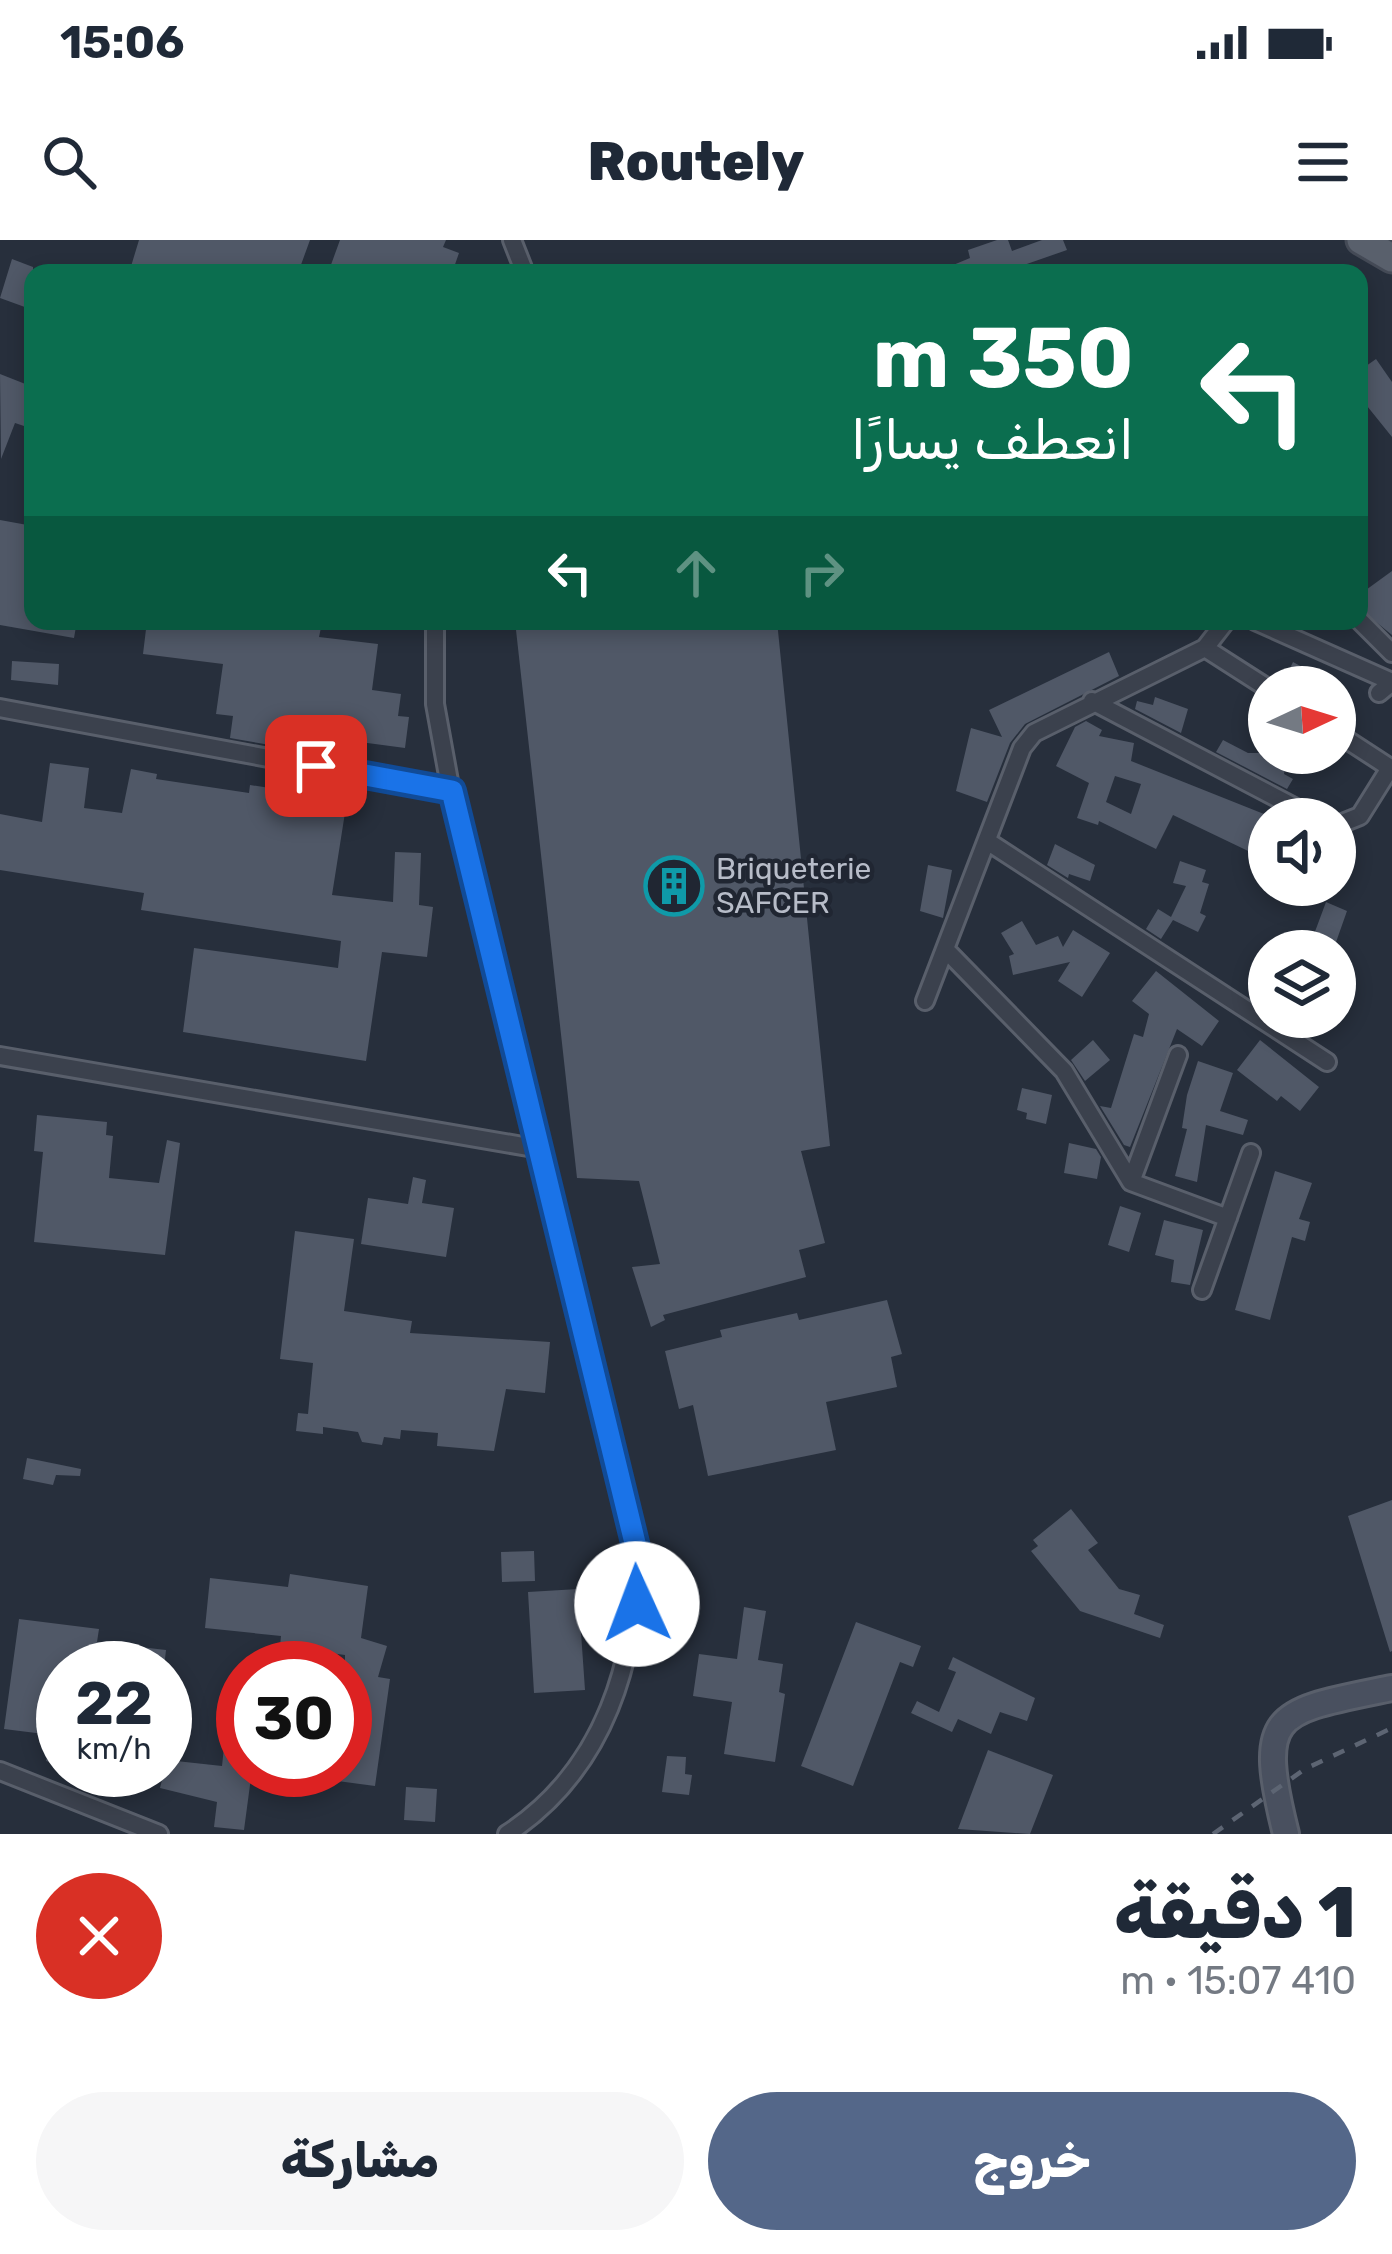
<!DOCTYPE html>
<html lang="ar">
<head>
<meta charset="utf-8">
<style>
  :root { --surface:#fff; --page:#f6f6f7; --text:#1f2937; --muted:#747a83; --accent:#546789 }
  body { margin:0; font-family:Rubik,"Noto Naskh Arabic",sans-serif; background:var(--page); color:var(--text); direction:rtl; height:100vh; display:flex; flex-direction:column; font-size:45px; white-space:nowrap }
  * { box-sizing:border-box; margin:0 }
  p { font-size:39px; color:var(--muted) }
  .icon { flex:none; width:66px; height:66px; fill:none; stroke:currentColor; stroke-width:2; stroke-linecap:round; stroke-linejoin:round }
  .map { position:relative; height:1594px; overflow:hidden; direction:ltr }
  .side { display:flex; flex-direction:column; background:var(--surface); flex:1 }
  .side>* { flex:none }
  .hud { position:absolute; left:24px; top:24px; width:1344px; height:366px; border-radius:24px; box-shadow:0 6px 18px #0003; direction:rtl; background:#0b6e4f; color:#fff; overflow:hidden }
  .needle { width:78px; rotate:86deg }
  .fabs { position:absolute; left:1248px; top:426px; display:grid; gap:24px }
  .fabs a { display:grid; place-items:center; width:108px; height:108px; border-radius:50%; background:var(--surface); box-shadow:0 6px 18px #0003; font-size:60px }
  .speed { position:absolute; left:36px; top:1401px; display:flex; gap:24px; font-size:60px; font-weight:700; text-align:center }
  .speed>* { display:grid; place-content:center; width:156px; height:156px; border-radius:50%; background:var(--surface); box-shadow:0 6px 18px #0003; line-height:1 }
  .speed small { font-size:30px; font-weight:400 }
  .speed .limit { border:18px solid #d22; background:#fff; color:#111 }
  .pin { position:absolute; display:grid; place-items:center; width:102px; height:102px; color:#fff; margin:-51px; border-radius:24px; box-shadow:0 6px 18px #0006 }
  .me { position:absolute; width:132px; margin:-66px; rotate:358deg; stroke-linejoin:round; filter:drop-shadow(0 0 9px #0008) }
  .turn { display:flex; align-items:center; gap:42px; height:252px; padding:0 36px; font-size:54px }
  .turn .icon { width:156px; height:156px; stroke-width:2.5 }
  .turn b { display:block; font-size:84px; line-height:102px }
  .lanes { display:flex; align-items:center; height:114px; padding:0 36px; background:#0003; justify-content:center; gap:60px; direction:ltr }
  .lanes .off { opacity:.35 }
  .round { display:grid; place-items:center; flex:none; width:126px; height:126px; border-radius:63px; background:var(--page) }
  .headline { display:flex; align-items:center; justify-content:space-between; height:204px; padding:0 36px }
  h1 { font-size:72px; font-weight:800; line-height:90px }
  .cta { display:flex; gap:24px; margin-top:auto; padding:24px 36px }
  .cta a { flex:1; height:138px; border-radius:72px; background:var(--accent); color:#fff; font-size:48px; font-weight:800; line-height:138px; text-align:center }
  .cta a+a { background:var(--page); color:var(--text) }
  .status { display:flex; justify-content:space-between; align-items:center; height:84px; padding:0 60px; background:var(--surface); direction:ltr }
  .status svg { height:33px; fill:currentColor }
  header { display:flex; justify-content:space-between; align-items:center; height:156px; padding:0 36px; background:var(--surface); font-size:54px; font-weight:800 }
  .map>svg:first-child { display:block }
  .building { fill:#505867; fill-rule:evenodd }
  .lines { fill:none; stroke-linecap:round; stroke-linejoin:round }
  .minor-casing { stroke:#595f6b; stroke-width:22 }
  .secondary-casing { stroke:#595f6b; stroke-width:30 }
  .primary-casing { stroke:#444a56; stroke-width:33 }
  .minor { stroke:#3b414d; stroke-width:16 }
  .secondary { stroke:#49505f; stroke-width:24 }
  .primary { stroke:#59606c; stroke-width:27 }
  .rail { stroke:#5d6573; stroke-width:4.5; stroke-dasharray:12 12; stroke-linecap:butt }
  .route-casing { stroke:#114b97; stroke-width:30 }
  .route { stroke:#1a73e8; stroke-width:21 }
  .labels { text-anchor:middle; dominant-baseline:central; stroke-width:9; stroke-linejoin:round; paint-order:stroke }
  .poi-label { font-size:30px; fill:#b7bcc8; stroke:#202632; text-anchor:start }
</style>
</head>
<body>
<div class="status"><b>15:06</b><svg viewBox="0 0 49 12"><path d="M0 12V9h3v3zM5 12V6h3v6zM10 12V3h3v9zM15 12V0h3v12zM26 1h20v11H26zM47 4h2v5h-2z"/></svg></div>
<header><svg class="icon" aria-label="menu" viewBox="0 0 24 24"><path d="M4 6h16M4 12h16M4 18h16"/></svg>Routely<svg class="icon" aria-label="search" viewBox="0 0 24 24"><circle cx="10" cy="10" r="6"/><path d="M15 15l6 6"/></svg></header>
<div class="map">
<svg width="1392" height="1594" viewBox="0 0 1392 1594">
  <rect width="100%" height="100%" fill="#272f3c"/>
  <path class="building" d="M139 0H310L298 33H129Z
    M340 0H446L443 7 459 13 452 33H328Z
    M997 0H1008L1012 11 1042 0H1063L1067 10 1001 33H934L970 18 968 10Z
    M12 19 33 27V70L0 58Z
    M1376 119 1392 142V197L1359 156V131Z
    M0 134 33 147V189L15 183 1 219Z
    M0 280 33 286V381H77L74 398 0 385Z
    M1392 331V395L1359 368V355Z
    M147 381H313L322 383 319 397 378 404 372 450 401 454 398 476 409 477 405 508 360 502 358 520 230 498 233 476 216 474 223 424 143 414Z
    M515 381H777L830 906 801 911 825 1003 799 1010 806 1037 663 1075 665 1080 651 1087 632 1027 660 1024 639 941 577 938Z
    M1109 412 1119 436 1025 484 1010 503 987 562 956 551 971 488 1002 497 989 470Z
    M12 421 59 424 58 445 11 440Z
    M1293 422 1339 447H1281Z
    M1155 457 1188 469 1181 493 1135 469 1137 461 1153 465Z
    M1086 481 1102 490 1099 496 1134 503 1131 521 1269 576V621L1173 575 1156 609 1099 581 1098 585 1077 578 1089 543 1056 526 1075 487ZM1115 536 1141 544 1131 574 1106 562Z
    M1223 500 1248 513H1288L1284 534 1293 539 1287 549 1216 512Z
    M50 523 89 528 84 568 122 573 131 529 157 534 156 539 249 553 250 545 347 560 332 655 393 662 395 612 421 613 419 665 433 667 427 717 382 712 366 821 183 792 194 708 338 728 341 701 141 670 144 653 0 630V574L42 582Z
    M1055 604 1095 625 1090 641 1069 634 1068 638 1047 625Z
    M1180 621 1206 630 1202 642 1209 644 1200 673 1206 676 1198 692 1173 680 1161 699 1146 689 1158 669 1171 677 1186 646 1173 643Z
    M928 625 952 630 943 678 920 671Z
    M1326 662 1347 671 1335 705 1313 697Z
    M1022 681 1036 705 1058 696 1063 707 1073 690 1110 713 1082 757 1058 741 1070 722 1013 735 1009 716 1014 714 1001 693Z
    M1156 731 1219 781 1202 806 1177 789 1130 907 1124 905 1100 866 1111 868 1134 794 1143 797 1149 774 1132 761Z
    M1093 800 1110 820 1085 841 1071 820Z
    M1260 800 1319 847 1300 871 1281 856 1277 861 1237 830Z
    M1198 821 1233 833 1220 871 1248 880 1243 895 1206 885 1197 942 1175 936 1187 889 1182 888 1187 855Z
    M1022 848 1052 855 1046 884 1026 879 1027 873 1017 870Z
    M37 875 107 882 106 895 113 896 109 938 159 943 167 900 180 903 165 1015 34 1002 43 912 34 911Z
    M1069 903 1096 909 1101 917 1097 939 1064 933Z
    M1275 931 1312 943 1299 979 1310 982 1305 1001 1292 997 1270 1080 1235 1070Z
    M413 937 426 940 422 963 454 968 446 1017 361 1004 368 958 408 964Z
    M1120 966 1141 973 1129 1012 1108 1005Z
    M1164 980 1203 990 1190 1045 1171 1042 1174 1020 1155 1015Z
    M295 991 354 999 344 1071 412 1081 410 1093 550 1102 545 1153 506 1149 494 1211 437 1206 438 1193 401 1190 400 1199 384 1197 382 1205 362 1202 358 1192 323 1187V1194L296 1191 298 1173 308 1174 313 1123 280 1119Z
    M887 1060 902 1114 891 1117 897 1147 826 1162 836 1210 708 1236 693 1165 679 1169 665 1111 722 1097 720 1090 797 1073 799 1080Z
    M27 1218 81 1229 80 1236 56 1235 53 1245 23 1239Z
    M1392 1260V1411L1390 1412 1348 1276Z
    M1071 1269 1098 1303 1088 1310 1119 1349 1140 1355 1134 1374 1164 1385 1160 1398 1080 1371 1031 1311 1038 1306 1033 1300Z
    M534 1311 535 1341 502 1342 501 1312Z
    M290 1334 368 1346 361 1398 387 1406 378 1437 390 1439 375 1546 315 1538V1530H345V1415L280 1406 281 1396 205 1388 210 1338 288 1347Z
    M578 1349 585 1450 534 1453 528 1352Z
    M744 1367 766 1371 758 1420 783 1424 779 1452 785 1454 775 1522 724 1514 732 1462 693 1456 699 1414 737 1419Z
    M19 1379 99 1389 97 1402 166 1410 164 1428H63V1526L46 1521 50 1507 42 1506 44 1494 4 1489Z
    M856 1382 921 1406 913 1427 900 1422 853 1546 801 1526Z
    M953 1417 1035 1458 1027 1481 1000 1472 991 1494 958 1479 952 1492 911 1473 917 1461 939 1472 956 1432 948 1429Z
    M225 1498 243 1500V1530H252L244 1590 214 1587 217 1562 160 1548 167 1520 222 1526Z
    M988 1510 1053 1535 1030 1594 958 1589Z
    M667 1516 686 1517 685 1534 692 1535 689 1555 662 1552Z
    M406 1547 437 1549 435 1582 404 1580Z"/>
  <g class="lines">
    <defs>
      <path id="minor" d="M512 0 525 33
        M1359 380 1392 413
        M435 381V464L451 552 636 1307C639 1418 605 1530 507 1594
        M1255 381 1392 442 1379 453
        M1205 408 1269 449
        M1092 461 1317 579
        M0 468 451 552
        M1335 492 1392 529
        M1335 586 1360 576 1390 528
        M987 601 1327 822
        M946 710 1064 831 1131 942 1228 978
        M925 761 1022 508 1034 493 1205 408 1226 381
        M0 816 540 909
        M1131 942 1178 815
        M1202 1050 1251 913
        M0 1531 159 1594"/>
      <path id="secondary" d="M1286 1594C1255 1470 1275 1472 1392 1448"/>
      <path id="primary" d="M1361 0 1392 18"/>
    </defs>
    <use href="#minor" class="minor-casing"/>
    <use href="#secondary" class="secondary-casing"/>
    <use href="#primary" class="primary-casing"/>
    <use href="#minor" class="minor"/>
    <use href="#secondary" class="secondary"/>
    <use href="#primary" class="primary"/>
    <path class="rail" d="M1213 1594 1305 1529 1392 1488"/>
  </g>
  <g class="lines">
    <defs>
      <path id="route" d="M316 526 452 551 636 1307 637 1364"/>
    </defs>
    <use href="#route" class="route-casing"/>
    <use href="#route" class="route"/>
  </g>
  <defs>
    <symbol id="building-ring" viewBox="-11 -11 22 22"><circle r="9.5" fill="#202632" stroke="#0f9aa8" stroke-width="1.5"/><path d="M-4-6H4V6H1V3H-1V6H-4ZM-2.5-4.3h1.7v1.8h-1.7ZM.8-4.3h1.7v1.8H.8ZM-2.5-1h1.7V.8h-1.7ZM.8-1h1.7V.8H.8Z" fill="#0f9aa8"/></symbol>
  </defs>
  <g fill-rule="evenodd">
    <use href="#building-ring" x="641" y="613" width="66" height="66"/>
  </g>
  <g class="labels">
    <g class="poi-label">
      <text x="716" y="629">Briqueterie<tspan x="716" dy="34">SAFCER</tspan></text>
    </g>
  </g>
</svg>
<div class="fabs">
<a><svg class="needle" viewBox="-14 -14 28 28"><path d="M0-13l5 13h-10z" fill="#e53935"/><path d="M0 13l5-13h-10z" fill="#747a83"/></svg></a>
<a><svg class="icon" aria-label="sound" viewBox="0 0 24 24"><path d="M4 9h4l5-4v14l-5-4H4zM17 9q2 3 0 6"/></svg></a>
<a><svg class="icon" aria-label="layers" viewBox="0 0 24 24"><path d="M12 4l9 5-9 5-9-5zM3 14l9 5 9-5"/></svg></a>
</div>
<div class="speed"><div>22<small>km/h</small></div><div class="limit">30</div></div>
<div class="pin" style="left:316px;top:526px;background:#d93025"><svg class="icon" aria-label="arrive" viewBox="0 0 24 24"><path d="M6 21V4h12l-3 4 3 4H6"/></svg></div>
<svg class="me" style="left:637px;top:1364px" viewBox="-20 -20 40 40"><circle r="19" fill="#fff"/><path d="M0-13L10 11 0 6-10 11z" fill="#1a73e8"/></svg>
<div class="hud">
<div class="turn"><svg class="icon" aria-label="left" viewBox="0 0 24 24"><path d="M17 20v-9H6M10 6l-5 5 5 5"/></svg><div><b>350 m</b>انعطف يسارًا</div></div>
<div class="lanes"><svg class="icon" aria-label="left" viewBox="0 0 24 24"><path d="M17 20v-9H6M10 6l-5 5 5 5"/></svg><svg class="icon off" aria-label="ahead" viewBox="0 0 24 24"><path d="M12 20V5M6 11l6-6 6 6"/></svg><svg class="icon off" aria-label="right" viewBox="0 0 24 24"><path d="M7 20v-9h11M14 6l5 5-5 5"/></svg></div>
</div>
</div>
<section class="side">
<div class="headline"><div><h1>1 دقيقة</h1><p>410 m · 15:07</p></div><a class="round" style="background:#d93025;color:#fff"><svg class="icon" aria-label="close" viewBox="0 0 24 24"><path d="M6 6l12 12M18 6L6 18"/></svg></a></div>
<div class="cta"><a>خروج</a><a>مشاركة</a></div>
</section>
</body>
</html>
